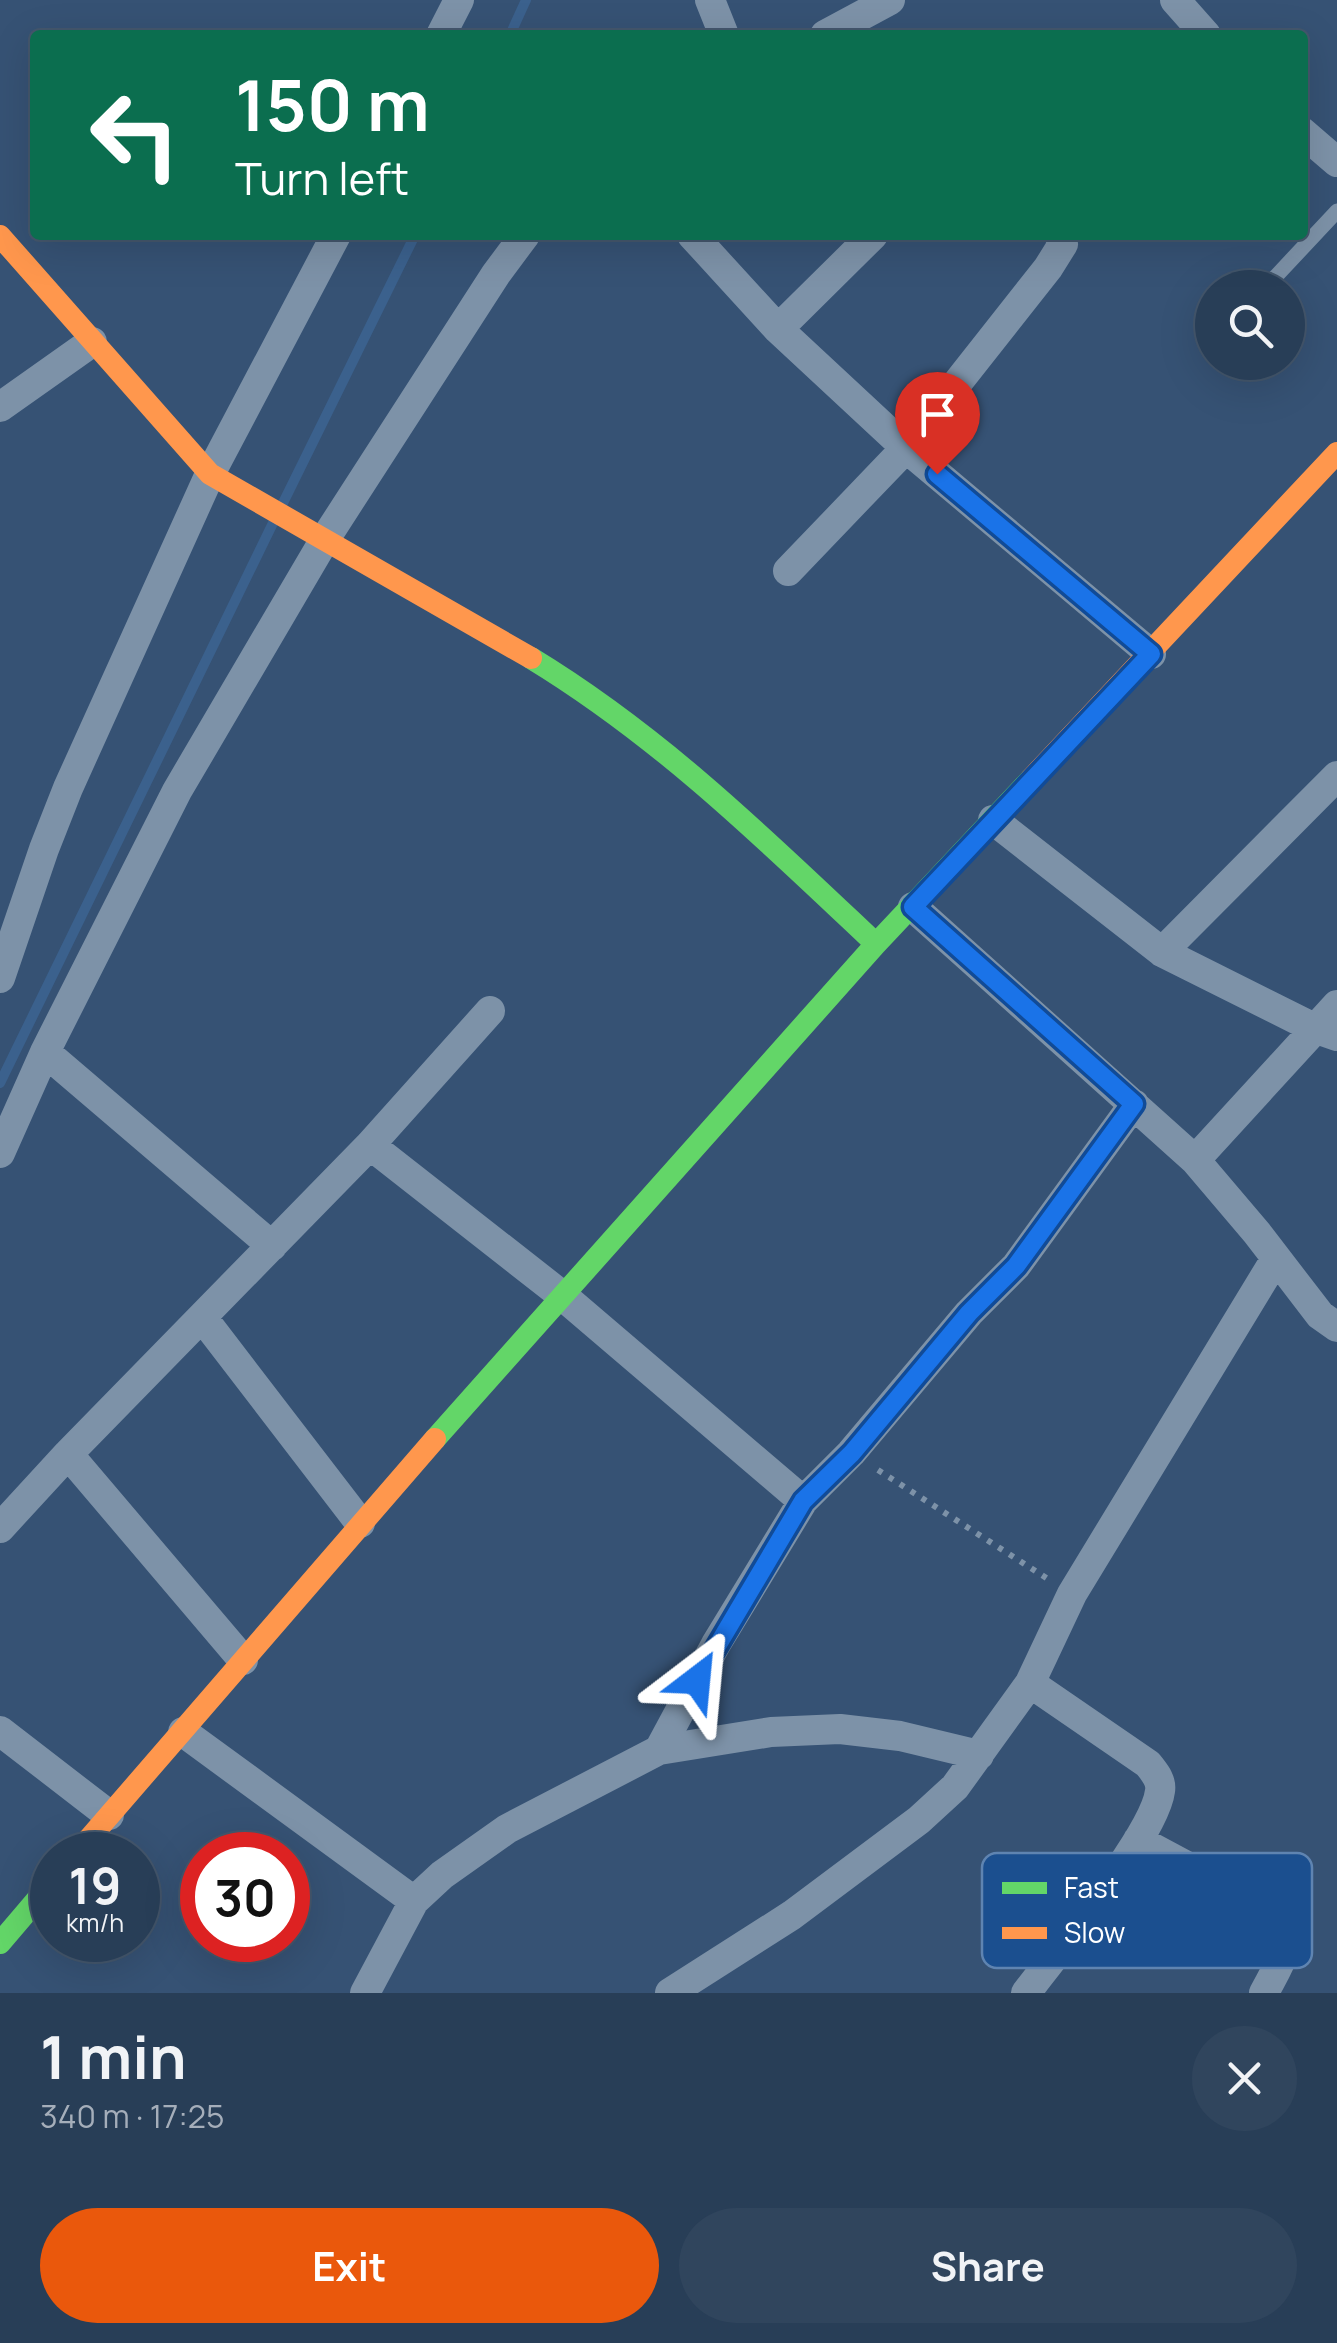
<!DOCTYPE html>
<html lang="en">
<head>
<meta charset="utf-8">
<style>
  :root { --surface:#283e57; --page:#30455d; --text:#f1f3f6; --muted:#a5aeba; --line:#44576d; --accent:#ea580c }
  body { margin:0; font-family:Manrope,sans-serif; background:var(--page); color:var(--text); height:100vh; display:flex; flex-direction:column; font-size:38px; white-space:nowrap }
  * { box-sizing:border-box; margin:0 }
  p { font-size:32px; color:var(--muted) }
  .icon { flex:none; width:55px; height:55px; fill:none; stroke:currentColor; stroke-width:2; stroke-linecap:round; stroke-linejoin:round }
  .map { position:relative; height:1993px; overflow:hidden }
  .panel { display:flex; flex-direction:column; background:var(--surface); flex:1 }
  .panel>* { flex:none }
  .top-card { position:absolute; left:30px; top:30px; width:1278px; height:210px; border-radius:10px; box-shadow:0 10px 40px #0002,0 0 0 2px var(--line); background:#0b6e4f; color:#fff; overflow:hidden }
  .controls { position:absolute; left:1195px; top:270px; display:grid; gap:20px }
  .controls a { display:grid; place-items:center; width:110px; height:110px; border-radius:50%; background:var(--surface); box-shadow:0 10px 40px #0002,0 0 0 2px var(--line); font-size:50px }
  .speed { position:absolute; left:30px; top:1832px; display:flex; gap:20px; font-size:50px; font-weight:700; text-align:center }
  .speed>* { display:grid; place-content:center; width:130px; height:130px; border-radius:50%; background:var(--surface); box-shadow:0 10px 40px #0002,0 0 0 2px var(--line); line-height:1 }
  .speed small { font-size:25px; font-weight:400 }
  .speed .limit { border:15px solid #d22; background:#fff; color:#111 }
  .pin { position:absolute; display:grid; place-items:center; width:85px; height:85px; color:#fff; margin:-102px -42px; border-radius:50% 50% 50% 0; rotate:-45deg; box-shadow:0 0 10px #0007 }
  .pin .icon { rotate:45deg }
  .me { position:absolute; width:110px; margin:-55px; rotate:29deg; stroke-linejoin:round; filter:drop-shadow(0 0 8px #0008) }
  .turn { display:flex; align-items:center; gap:35px; height:210px; padding:0 40px; font-size:45px }
  .turn .icon { width:130px; height:130px; stroke-width:2.5 }
  .turn b { display:block; font-size:70px; line-height:85px }
  .round { display:grid; place-items:center; flex:none; width:105px; height:105px; border-radius:52px; background:var(--page) }
  .headline { display:flex; align-items:center; justify-content:space-between; height:170px; padding:0 40px }
  h1 { font-size:60px; font-weight:700; line-height:75px }
  .primary-button { display:flex; gap:20px; margin-top:auto; padding:20px 40px }
  .primary-button a { flex:1; height:115px; border-radius:60px; background:var(--accent); color:#fff; font-size:40px; font-weight:700; line-height:115px; text-align:center }
  .primary-button a+a { background:var(--page); color:var(--text) }
  .map>svg:first-child { display:block }
  .lines { fill:none; stroke-linecap:round; stroke-linejoin:round }
  .stream { stroke:#3b618d; stroke-width:10 }
  .path { stroke:#7d92a8; stroke-width:6; stroke-dasharray:5 8; stroke-linecap:butt }
  .lane { stroke:#7d92a8; stroke-width:15 }
  .street { stroke:#7d92a8; stroke-width:30 }
  .fast { stroke:#63d668; stroke-width:22 }
  .slow { stroke:#ff974d; stroke-width:22 }
  .route-casing { stroke:#114b97; stroke-width:25 }
  .route { stroke:#1a73e8; stroke-width:18 }
  .key { fill:#1b4f8f; stroke:#5f84b1; stroke-width:2.5 }
  .key-label { font-size:28px; fill:#fff }
</style>
</head>
<body>
<div class="map">
<svg width="1337" height="1993" viewBox="0 0 1337 1993">
  <rect width="100%" height="100%" fill="#365274"/>
  <g class="lines">
    <path class="stream" d="M510 35 526 0
      M283 503 415 235
      M0 1083 273 523"/>
    <path class="path" d="M878 1470 1048 1579"/>
    <path class="lane" d="M1265 288 1337 211
      M1209 347 1212 344"/>
    <path class="street" d="M710 0 724 35
      M1175 0 1206 35
      M441 35 459 0
      M825 35 890 0
      M1302 132 1337 162
      M692 235 778 329 906 448 1151 654
      M778 329 873 235
      M0 407 92 342
      M788 571 906 448 1048 268 1063 244 1059 235
      M993 820 1162 952 1314 1028 1337 1036
      M913 907 1195 1160 1257 1233 1320 1315 1337 1327
      M1162 952 1337 776
      M0 978 44 849 68 788 210 474 336 235
      M45 1052 272 1246
      M370 1145 564 1297 803 1501 716 1644 659 1750
      M0 1153 45 1052 177 791 325 539 496 274 525 235
      M1195 1160 1337 1005
      M202 1317 360 1523
      M68 1454 243 1660
      M803 1501 851 1453 969 1313 1016 1266 1134 1104
      M0 1528 68 1454 370 1145 490 1011
      M0 1731 109 1815
      M183 1732 414 1901
      M1138 1840 1282 1917C1297 1941 1275 1971 1264 1993
      M365 1993 414 1901 442 1875 507 1829 659 1750 771 1732 840 1729 900 1736 979 1755
      M670 1993 792 1915 919 1820 955 1787 1030 1683 1072 1594 1275 1260
      M1026 1993C1056 1953 1155 1834 1160 1791 1162 1780 1154 1772 1148 1764L1030 1683"/>
    <path class="fast" d="M531 658C661 737 766 840 876 944
      M435 1439 876 944 1031 779
      M0 1943 52 1882"/>
    <path class="slow" d="M0 236 210 474 531 658
      M1031 779 1337 453
      M75 1855 435 1439"/>
  </g>
  <g class="lines">
    <defs>
      <path id="route" d="M697 1680 803 1501 852 1453 969 1313 1016 1266 1134 1104 913 907 1151 654 937 474"/>
    </defs>
    <use href="#route" class="route-casing"/>
    <use href="#route" class="route"/>
  </g>
  <rect x="982" y="1853" width="330" height="115" rx="15" class="key"/>
  <rect x="1002" y="1882" width="45" height="12" fill="#63d668"/>
  <rect x="1002" y="1927" width="45" height="12" fill="#ff974d"/>
  <g class="key-label">
    <text x="1064" y="1898">Fast</text>
    <text x="1064" y="1943">Slow</text>
  </g>
</svg>
<div class="controls">
<a><svg class="icon" aria-label="search" viewBox="0 0 24 24"><circle cx="10" cy="10" r="6"/><path d="M15 15l6 6"/></svg></a>
</div>
<div class="speed"><div>19<small>km/h</small></div><div class="limit">30</div></div>
<div class="pin" style="left:937px;top:474px;background:#d93025"><svg class="icon" aria-label="arrive" viewBox="0 0 24 24"><path d="M6 21V4h12l-3 4 3 4H6"/></svg></div>
<svg class="me" style="left:697px;top:1680px" viewBox="-20 -20 40 40"><path d="M0-17L14 15 0 8-14 15z" fill="#1a73e8" stroke="#fff" stroke-width="4"/></svg>
<div class="top-card">
<div class="turn"><svg class="icon" aria-label="left" viewBox="0 0 24 24"><path d="M17 20v-9H6M10 6l-5 5 5 5"/></svg><div><b>150 m</b>Turn left</div></div>
</div>
</div>
<section class="panel">
<div class="headline"><div><h1>1 min</h1><p>340 m · 17:25</p></div><a class="round"><svg class="icon" aria-label="close" viewBox="0 0 24 24"><path d="M6 6l12 12M18 6L6 18"/></svg></a></div>
<div class="primary-button"><a>Exit</a><a>Share</a></div>
</section>
</body>
</html>
